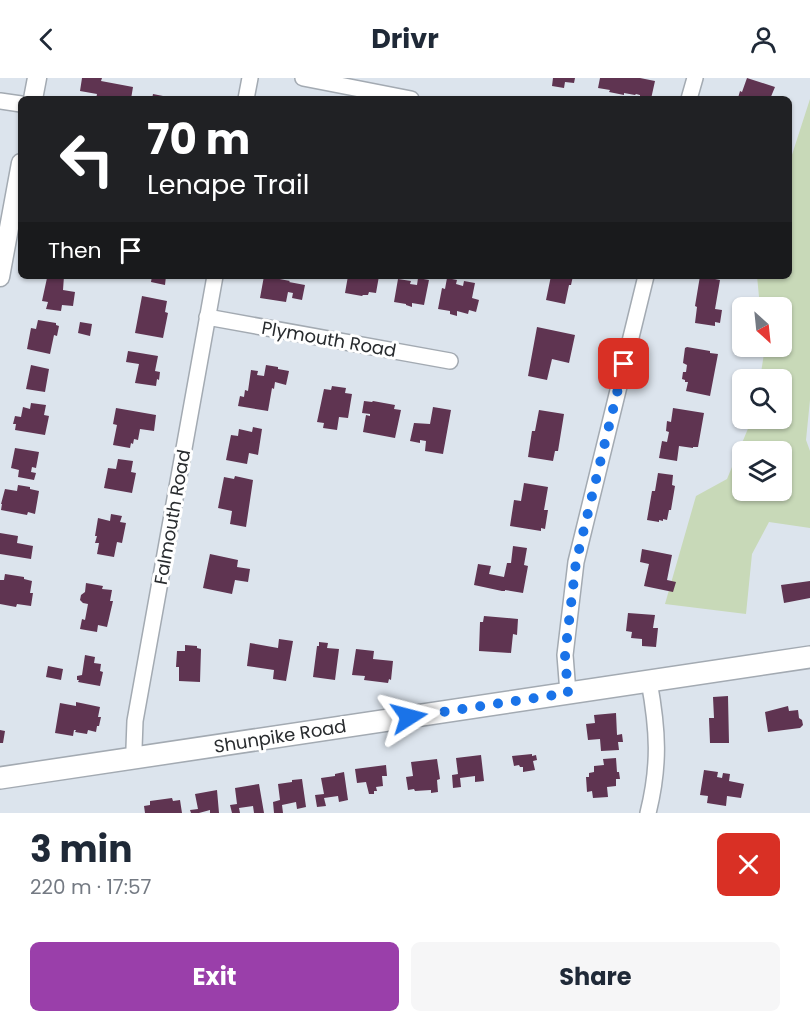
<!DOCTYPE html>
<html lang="en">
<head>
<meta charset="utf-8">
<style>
  :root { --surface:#fff; --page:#f6f6f7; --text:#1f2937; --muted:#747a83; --accent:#9a3faa }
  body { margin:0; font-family:Poppins,sans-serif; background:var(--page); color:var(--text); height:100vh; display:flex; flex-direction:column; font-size:22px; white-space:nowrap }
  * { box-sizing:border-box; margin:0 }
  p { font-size:20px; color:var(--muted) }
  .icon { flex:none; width:33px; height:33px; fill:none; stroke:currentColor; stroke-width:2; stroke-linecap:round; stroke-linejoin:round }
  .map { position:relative; height:735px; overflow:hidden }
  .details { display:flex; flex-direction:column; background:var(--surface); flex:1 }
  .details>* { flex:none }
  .top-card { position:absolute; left:18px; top:18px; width:774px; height:183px; border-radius:9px; box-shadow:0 2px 4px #0004; background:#202124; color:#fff; overflow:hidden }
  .needle { width:39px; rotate:153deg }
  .fabs { position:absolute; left:732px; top:219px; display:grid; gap:12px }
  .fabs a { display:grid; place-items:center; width:60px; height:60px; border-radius:9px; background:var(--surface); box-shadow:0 2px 4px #0004; font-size:30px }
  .pin { position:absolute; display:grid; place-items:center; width:51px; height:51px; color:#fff; margin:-26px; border-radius:12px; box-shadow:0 3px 9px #0006 }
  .me { position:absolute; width:66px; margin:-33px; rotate:81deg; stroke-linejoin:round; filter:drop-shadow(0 0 4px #0008) }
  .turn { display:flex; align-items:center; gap:21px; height:126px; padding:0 30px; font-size:27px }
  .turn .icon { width:78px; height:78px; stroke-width:2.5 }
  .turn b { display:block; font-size:42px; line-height:51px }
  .then { display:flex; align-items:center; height:57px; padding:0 30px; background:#0003; gap:12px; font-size:22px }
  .round { display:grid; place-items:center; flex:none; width:63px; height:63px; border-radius:9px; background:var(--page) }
  .summary { display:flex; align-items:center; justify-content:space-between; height:102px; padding:0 30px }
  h1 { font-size:36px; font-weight:700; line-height:45px }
  .action { display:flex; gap:12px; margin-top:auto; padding:12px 30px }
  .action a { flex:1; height:69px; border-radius:9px; background:var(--accent); color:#fff; font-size:24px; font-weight:700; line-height:69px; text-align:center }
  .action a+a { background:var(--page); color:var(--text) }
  header { display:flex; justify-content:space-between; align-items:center; height:78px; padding:0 30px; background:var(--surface); font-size:27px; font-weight:700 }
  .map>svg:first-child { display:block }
  .green { fill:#c8d9b8; fill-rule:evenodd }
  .building { fill:#5f3451 }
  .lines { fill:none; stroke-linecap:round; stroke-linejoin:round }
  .minor-casing { stroke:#a3aab2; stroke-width:18 }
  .tertiary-casing { stroke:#a3aab2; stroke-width:21 }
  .secondary-casing { stroke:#a3aab2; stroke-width:24 }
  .minor { stroke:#fff; stroke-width:15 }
  .tertiary { stroke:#fff; stroke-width:18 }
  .secondary { stroke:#fff; stroke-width:21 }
  .route { stroke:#1a73e8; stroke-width:10; stroke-dasharray:0 18 }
  .labels { text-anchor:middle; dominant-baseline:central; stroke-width:6; stroke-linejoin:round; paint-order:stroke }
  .street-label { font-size:18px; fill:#282b2e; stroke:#fff }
</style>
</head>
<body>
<header><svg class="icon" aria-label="back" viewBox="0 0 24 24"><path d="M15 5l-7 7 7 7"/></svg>Drivr<svg class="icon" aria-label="person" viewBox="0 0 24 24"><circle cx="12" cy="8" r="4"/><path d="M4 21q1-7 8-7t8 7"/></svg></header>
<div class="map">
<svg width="810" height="735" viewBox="0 0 810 735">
  <rect width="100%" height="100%" fill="#dce4ed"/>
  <path class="green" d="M810 21V322L806 362 810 373V450L769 444 752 476 746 536 665 526 696 418 727 401 752 341 782 340V302L760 301 765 269 782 268V230L760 229 757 198H789V86ZM742 374H782V412H742Z"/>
  <path class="building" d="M82 0H102L101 3 133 9 131 21H96L97 16 80 13Z
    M553 0H575L574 5 565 4 564 10 552 8Z
    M600 0H640L655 3 651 21 640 19V17L636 16 635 17 624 15V17L609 14 610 12 598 10Z
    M747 0 775 9 770 21 738 20 740 13 742 14Z
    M153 16 163 18 162 21H152Z
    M54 198H64L63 212 75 214 73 228 62 227 61 233 46 231 48 224 42 223 47 200 53 201Z
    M152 198H166L165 207 151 204Z
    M264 198 290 203 289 204 305 207 302 222 292 220 293 215 288 214 286 224 260 220Z
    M348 198H379L376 215 369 214 368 217H363L362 218 345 215Z
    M551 198H573L571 207H569L565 226 546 222Z
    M700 198 720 202 715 231 722 232 720 245 715 244V248L695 245 697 229 695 228Z
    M418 200 429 202 424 227 412 225V229L406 227V226L394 224 398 201 411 203 410 206 417 207Z
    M447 200 457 202 456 206 463 208 464 203 475 205 472 220 479 222 476 234 469 232 468 236 457 233V238L450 236V233L438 231 442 210 445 211Z
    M142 218 167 223 165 234 168 235 163 260 135 255Z
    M38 242 56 245V247L59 248 57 258 54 257 50 276 27 271 31 250 36 251Z
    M80 244 92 246 90 258 78 255Z
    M537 249 575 257 569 285 552 281 547 302 528 298Z
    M687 269 710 273V275L718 276 710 318 686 313 688 304H685V302L682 301 683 294H686L687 287 683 285 685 270Z
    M128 273 158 278 155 293 160 294 159 302 157 301 156 308 135 305 139 286 126 284Z
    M31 287 49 291 45 314 26 311Z
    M266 287 278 289V291L289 293 286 307 275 304 274 311 272 310 268 333 238 328 240 318 244 319 245 312 248 313 251 292 258 293 257 297 264 298Z
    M332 308 346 310 345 315 352 316 348 340 339 339 337 352 323 350 324 345 317 344 324 311 331 312Z
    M364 323 372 324 373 323 395 327 394 331 401 332 395 360 363 354 366 337 370 338V336L362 335Z
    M31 325 46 327 44 337 49 338 45 357 15 352 16 346H13L15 338 21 339 23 329 30 331Z
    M433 329 451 332 443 376 425 373 426 363 420 362V365L410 363 414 345 430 346Z
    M116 330 156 337 154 353 140 351 138 362 134 361 133 366 131 365 130 370 113 367 117 347 113 346Z
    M673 330 704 335 698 369H693V370L679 368 677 383 659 380 662 363 667 364 669 354 666 353 667 343 671 344Z
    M539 332 564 336 558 373H555L553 383 528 379 532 353H535Z
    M253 349 262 351 258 377 249 375 247 386 226 382 231 357 238 358 239 351 252 354Z
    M15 370 39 374 36 390 32 389 31 394 36 395 34 402 18 399 19 392 11 390Z
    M118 381 133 383 131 394 136 395 132 415 104 410 108 390 116 391Z
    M658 395 673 397 672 407 675 408 671 432H669L667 442 663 441V443L659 442V444L647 442 652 413H655Z
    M235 398 253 402 246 449 230 446 232 433 218 430 224 399 234 401Z
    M524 405 548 409 544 432H548L545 451 541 450V453L510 448 514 422 521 423Z
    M18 407 30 409V411L39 413 35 436 28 434 27 437 1 432 2 426H1L5 411 17 413Z
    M111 436 122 438 120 444 126 445 122 465 117 464 114 479 97 476 99 465H95L97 458H95L98 440 110 443Z
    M0 455 18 458 17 465 33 468 31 481 0 476Z
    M513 468 527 470 524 487 528 488 523 515 505 512V513H502L474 507 478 486 491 488 489 496 504 499 507 485H511Z
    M642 471 672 477 667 502 676 504 673 514 644 508 649 486 640 484Z
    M210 476 238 482 237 489 250 491 248 504 235 502 232 516 203 510Z
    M5 496 24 499V501L32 503 30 515H33L31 528 17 526 16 529 0 526V502H4Z
    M810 503V520L784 525 781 507Z
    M86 505 103 508 102 511 112 512 110 523H113L107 549 98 547 97 554 80 551 82 541 85 542 88 526 83 525 80 522 81 517 85 514Z
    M628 535 655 537 653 550H658L656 569 642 568V561L631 560 632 554 626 553Z
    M484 538 518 541 517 557 513 556 511 575 479 573 480 544H483Z
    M279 561 293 563 286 603 273 601 274 592 247 588 250 565 278 570Z
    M319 564 328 565 327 570 339 571 335 602 313 599 317 568H319Z
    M185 567 197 568V570L201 571 200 604 179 603V589H176L177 573H185Z
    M356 571 374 573 373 581 393 583 391 602 389 601 388 605 364 602 365 598 352 597Z
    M85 577 95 579 94 585 101 586 100 593 103 594 100 608 78 604 79 602H77V598L82 597Z
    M48 588 63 591 61 602 46 599Z
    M728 618 729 665H710L709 640H714L713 619Z
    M76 624 100 629 98 639H101L99 648H97L96 654 88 652 87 656 75 654 76 652H74L73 658 55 655 60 625 76 628Z
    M788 628 789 633 798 632 799 640 802 642 803 647 800 650 768 654 765 634Z
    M616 635 617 657 622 656 623 664H618L619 672 601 673 600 661 588 662 586 646 595 645 594 637Z
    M0 652 5 653 3 665H0Z
    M532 676V678L536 677 537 682 533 683 535 692 523 694V689H520L519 687 514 688 512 678Z
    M481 677 484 703 475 704V698L460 700 461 709 453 710 452 697 458 696 456 680Z
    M616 680 617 694H619L620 701H616V708L607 709 608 719 593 720 592 713 587 714 586 699H589V695L594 694V688L604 687 603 681Z
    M437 681 440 701 437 702 438 714 431 715V712L415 713 414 711 408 712 406 699 413 698 411 684Z
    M386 687 387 698H382L383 708 376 709 377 713H374V716H369L366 704 357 705 355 691Z
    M704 692 718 694 717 699 722 700 723 695 730 696 729 703 744 706 741 720 727 718 726 728 707 725 708 718 700 717Z
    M344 694 348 722 339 724 338 718 324 720 326 728 317 729 315 717 324 716 321 700 335 698V696Z
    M302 701 306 729 297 731 296 724 282 727 283 735H274L273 724 280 722 278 706 292 704V702Z
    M259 706 264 735H254L253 728 239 730 240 735H232L230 727 237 726 235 710Z
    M217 712 219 735H210V732L199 735H191L190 732 198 731 195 716Z
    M172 720 173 723 180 722 182 735H145L144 728 150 727V723Z"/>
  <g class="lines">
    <defs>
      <path id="minor" d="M303 0 411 21
        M246 21 250 0
        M689 21 695 0
        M0 23 21 26
        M207 239 450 283
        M568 615 565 577 576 484 646 198
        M135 680 134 670 135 643 215 198
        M648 735C660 687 658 652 649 603"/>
      <path id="tertiary" d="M33 21 37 0
        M0 199 21 85"/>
      <path id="secondary" d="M0 700 810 579"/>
    </defs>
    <use href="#minor" class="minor-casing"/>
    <use href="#tertiary" class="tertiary-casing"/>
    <use href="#secondary" class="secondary-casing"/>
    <use href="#minor" class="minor"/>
    <use href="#tertiary" class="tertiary"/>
    <use href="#secondary" class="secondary"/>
  </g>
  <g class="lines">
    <path class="route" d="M409 639 568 615 565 577 576 484 624 286"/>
  </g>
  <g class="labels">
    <g class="street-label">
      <text transform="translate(329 261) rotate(10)">Plymouth Road</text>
      <text transform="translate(172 439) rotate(-80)">Falmouth Road</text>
      <text transform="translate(280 658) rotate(-9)">Shunpike Road</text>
    </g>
  </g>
</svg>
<div class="fabs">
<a><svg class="needle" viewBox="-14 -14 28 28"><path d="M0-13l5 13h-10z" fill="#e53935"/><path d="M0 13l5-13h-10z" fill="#747a83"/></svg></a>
<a><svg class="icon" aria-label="search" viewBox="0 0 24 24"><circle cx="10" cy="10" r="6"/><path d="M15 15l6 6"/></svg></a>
<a><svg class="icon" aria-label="layers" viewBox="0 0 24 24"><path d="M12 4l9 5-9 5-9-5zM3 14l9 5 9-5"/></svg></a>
</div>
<div class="pin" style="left:624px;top:286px;background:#d93025"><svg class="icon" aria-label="arrive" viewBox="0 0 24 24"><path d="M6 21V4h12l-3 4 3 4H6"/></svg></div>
<svg class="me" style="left:409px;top:639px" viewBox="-20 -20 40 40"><path d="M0-17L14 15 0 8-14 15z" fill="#1a73e8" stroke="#fff" stroke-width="4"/></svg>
<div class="top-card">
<div class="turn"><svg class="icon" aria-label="left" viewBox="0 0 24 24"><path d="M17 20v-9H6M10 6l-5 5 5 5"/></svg><div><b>70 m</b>Lenape Trail</div></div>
<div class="then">Then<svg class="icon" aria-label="arrive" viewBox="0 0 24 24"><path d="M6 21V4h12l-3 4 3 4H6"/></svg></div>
</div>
</div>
<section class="details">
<div class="summary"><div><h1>3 min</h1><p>220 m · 17:57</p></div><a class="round" style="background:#d93025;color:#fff"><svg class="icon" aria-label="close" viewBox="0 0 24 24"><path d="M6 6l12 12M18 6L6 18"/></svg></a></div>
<div class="action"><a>Exit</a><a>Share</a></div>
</section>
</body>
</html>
